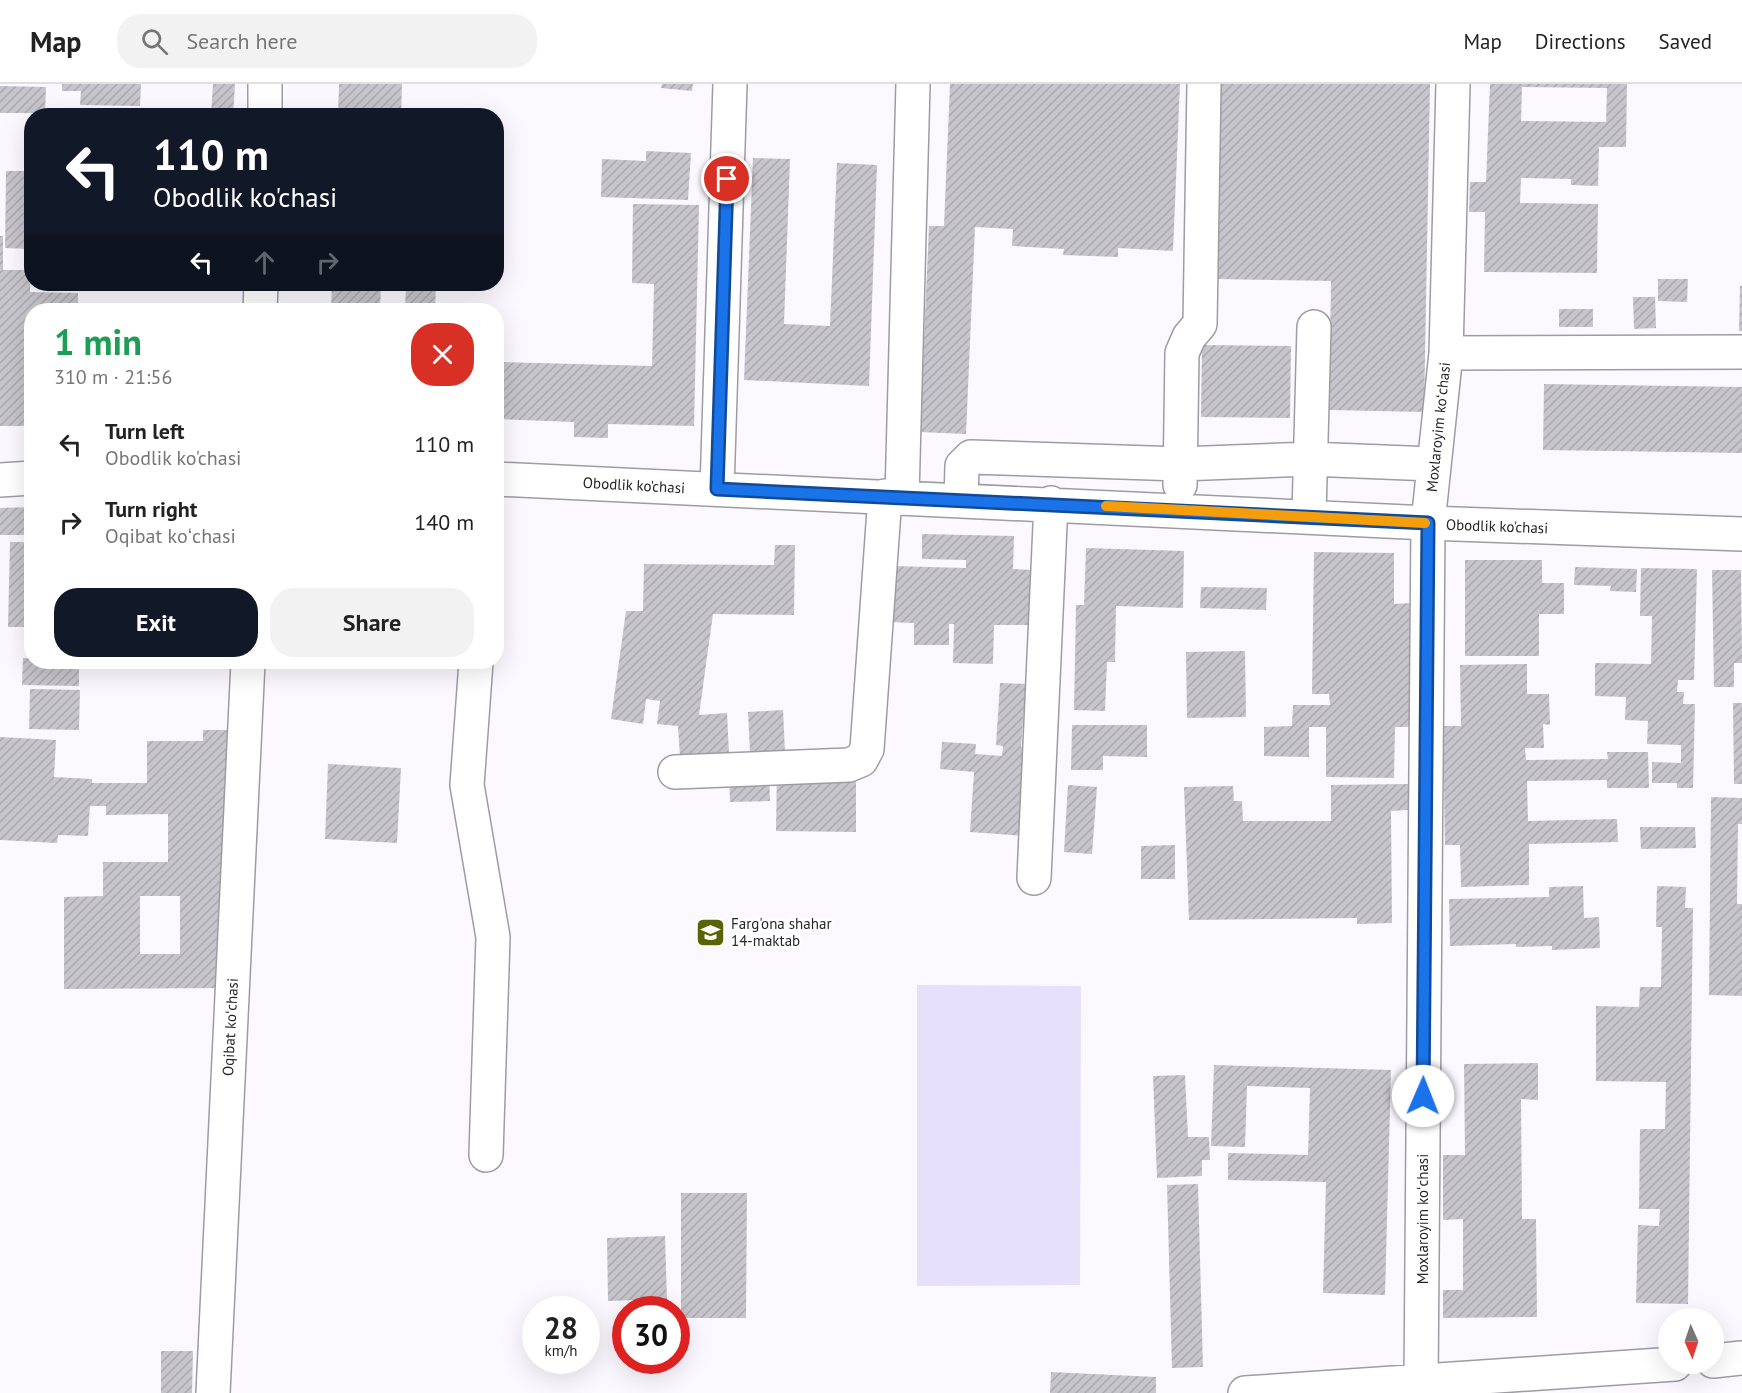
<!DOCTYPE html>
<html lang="en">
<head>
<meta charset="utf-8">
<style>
  :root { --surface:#fff; --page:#f2f2f2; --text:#222; --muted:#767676; --line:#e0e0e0; --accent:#111827 }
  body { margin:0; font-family:"PT Sans",sans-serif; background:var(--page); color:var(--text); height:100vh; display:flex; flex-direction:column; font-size:22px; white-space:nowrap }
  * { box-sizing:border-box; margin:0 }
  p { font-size:20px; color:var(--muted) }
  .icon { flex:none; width:33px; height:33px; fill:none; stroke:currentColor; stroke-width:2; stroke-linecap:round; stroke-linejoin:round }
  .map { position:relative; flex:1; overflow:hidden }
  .side { position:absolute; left:24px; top:219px; width:480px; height:366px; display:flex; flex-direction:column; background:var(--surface); border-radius:24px; box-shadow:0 6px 24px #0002 }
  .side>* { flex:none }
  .guide { position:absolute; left:24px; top:24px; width:480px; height:183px; border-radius:24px; box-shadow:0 6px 24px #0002; background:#111827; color:#fff; overflow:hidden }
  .needle { width:39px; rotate:177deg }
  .buttons { position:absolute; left:1658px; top:1224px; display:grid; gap:12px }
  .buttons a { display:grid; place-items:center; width:66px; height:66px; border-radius:50%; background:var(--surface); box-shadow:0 6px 24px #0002; font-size:30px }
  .speed { position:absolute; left:522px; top:1212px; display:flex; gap:12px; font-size:30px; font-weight:700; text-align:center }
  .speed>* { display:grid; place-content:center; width:78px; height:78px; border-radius:50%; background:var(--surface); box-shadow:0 6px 24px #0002; line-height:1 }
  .speed small { font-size:15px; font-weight:400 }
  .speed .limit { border:9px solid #d22; background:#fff; color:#111 }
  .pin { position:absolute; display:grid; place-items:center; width:51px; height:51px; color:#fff; margin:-26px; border:3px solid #fff; border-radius:50%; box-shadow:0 2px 6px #0007 }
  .me { position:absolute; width:66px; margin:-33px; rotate:1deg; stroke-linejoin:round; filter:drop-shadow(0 0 4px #0008) }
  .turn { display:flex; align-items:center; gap:21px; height:126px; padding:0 30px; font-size:27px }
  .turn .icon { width:78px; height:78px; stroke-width:2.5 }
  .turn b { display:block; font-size:42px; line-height:51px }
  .lanes { display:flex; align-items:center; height:57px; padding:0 30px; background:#0003; justify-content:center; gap:30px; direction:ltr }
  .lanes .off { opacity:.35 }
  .round { display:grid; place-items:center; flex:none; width:63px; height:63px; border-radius:24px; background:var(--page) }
  .head { display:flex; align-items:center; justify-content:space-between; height:102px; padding:0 30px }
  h1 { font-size:36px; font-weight:700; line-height:45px; color:#1e9e55 }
  .cta { display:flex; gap:12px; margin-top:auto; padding:12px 30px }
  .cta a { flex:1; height:69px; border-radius:24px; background:var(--accent); color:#fff; font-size:24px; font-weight:700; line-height:69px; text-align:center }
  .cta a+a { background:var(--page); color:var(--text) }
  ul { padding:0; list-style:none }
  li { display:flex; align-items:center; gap:18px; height:78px; padding:0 30px }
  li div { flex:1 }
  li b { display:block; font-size:22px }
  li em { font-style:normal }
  header { display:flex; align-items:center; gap:36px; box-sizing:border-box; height:84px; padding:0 30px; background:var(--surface); border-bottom:2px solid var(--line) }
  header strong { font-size:28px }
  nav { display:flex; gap:33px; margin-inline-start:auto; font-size:21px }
  .search { width:420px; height:54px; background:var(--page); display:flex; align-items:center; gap:15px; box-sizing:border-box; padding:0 21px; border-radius:24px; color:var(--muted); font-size:22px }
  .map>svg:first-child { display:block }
  .green { fill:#e6e0fa }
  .building { fill:url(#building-hatch); fill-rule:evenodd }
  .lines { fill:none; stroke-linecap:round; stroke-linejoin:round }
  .minor-casing { stroke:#9e9ca3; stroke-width:36 }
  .minor { stroke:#fff; stroke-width:33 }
  .route-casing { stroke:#114b97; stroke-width:15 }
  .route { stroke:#1a73e8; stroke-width:10 }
  .slow { stroke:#f59e0b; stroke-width:10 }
  .labels { text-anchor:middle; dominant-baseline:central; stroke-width:6; stroke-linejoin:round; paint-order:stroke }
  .street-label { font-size:15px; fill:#252527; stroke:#fff }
  .poi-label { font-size:15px; fill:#252527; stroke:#fff; text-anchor:start }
</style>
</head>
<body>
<header>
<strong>Map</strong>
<div class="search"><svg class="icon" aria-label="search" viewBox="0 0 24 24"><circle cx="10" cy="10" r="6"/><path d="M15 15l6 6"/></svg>Search here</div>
<nav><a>Map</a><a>Directions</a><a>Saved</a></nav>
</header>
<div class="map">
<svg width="1742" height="1309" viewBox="0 0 1742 1309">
  <defs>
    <pattern id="building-hatch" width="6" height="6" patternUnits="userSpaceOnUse" patternTransform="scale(1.5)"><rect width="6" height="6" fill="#c7c5cc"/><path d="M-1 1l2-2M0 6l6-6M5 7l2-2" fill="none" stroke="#aba9af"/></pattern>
  </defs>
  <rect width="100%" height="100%" fill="#fbf9ff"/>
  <path class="green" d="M917 901 1081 902 1080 1201 917 1202Z"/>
  <path class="building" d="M62 0H141L140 22 80 21 81 7H62Z
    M213 0H235L233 32H211Z
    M339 0H402L401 32H338Z
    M662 0H693L692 7 661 4Z
    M950 0H1180L1173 167 1118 164V173L1063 171 1064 165 1012 162 1013 145 975 143 966 350 920 348 929 142H944Z
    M1218 0H1430L1424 328 1329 326 1331 197 1215 195Z
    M1490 0H1627L1626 63H1599L1598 102 1571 101V95L1521 94 1520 119 1598 120 1597 189 1484 188 1485 128H1469L1470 98H1486ZM1522 3 1607 4 1606 38 1521 37Z
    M0 2 46 3 45 29H0Z
    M646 67 691 69 688 116 601 113 602 75 646 77Z
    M753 74 790 75 784 240 830 242 837 79 877 81 869 302 744 296Z
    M6 87H32V165L5 164Z
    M633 120 699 121 694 342 608 340V354L574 353V338L496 335 497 278 652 282 654 200 632 199Z
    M0 152H3V186H31L30 208 78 209V226H32V342H0Z
    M1658 195H1688L1687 218 1658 217Z
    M332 200H381L380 226H331Z
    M406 200H436L435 226H405Z
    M1740 202H1742V247H1739Z
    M1633 213H1655L1656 244 1634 245Z
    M1559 225H1593V243H1559Z
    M1202 261 1291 262 1290 334 1201 333Z
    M1544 300 1742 303V369L1543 366Z
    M32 423V451H0V424Z
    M922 450 1014 452 1013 485 1035 486 1034 541H994L993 580 953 579 954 540H949V561H914V539L890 538 891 482 966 484V476L922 475Z
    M10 458H32V543H8Z
    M775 461H795L794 531 713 530 699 631 727 629 729 670 680 673 678 642 657 640 660 617 646 615 643 640 611 635 626 527H643L644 480 774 481Z
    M1086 464 1184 467 1183 524 1116 522 1115 578H1107L1105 627 1074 626 1076 521H1084Z
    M1314 468 1394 469V520L1411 519V643H1395L1394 694 1326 693V643H1309V673L1264 672V643L1292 642 1293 621H1330L1329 610H1312Z
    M1465 476H1542V499H1564V530H1539V572H1465Z
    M1575 483 1637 485 1636 508 1610 507 1611 502 1574 501Z
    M1641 484 1697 485 1694 596H1678L1677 608H1684L1683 620H1695L1693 704H1677V699H1652V678L1681 679V661L1647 660 1648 637 1625 636 1626 613 1595 612V579L1651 580 1652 532H1640Z
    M1712 486H1741L1742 579H1734V603H1714Z
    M1201 503 1267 504 1266 526 1200 524Z
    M1245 567 1246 633 1187 634 1186 568Z
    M23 574H32V578H79V602L22 601Z
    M287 578H316V583L287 581Z
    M1527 580V610H1549L1550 641 1543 640 1544 664H1525L1526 676 1608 675 1607 668H1648L1649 704H1607V696L1527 697 1528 737 1617 735 1618 758 1529 760V801L1461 803 1460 761H1445L1443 642H1461L1460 581Z
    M1000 599 1026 600 1021 663H1029L1023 752 970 748 974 688 940 685 942 658 976 660 975 670 1002 672 1003 662 996 661Z
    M30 605 80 606 79 646 29 645Z
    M1733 619H1742V700H1734Z
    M783 626 785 668 750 669 748 628Z
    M1072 641H1147V673L1103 672V686H1071Z
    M203 646H227L229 904 64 905V813L103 812V778H168V730L106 731V722H90L88 752 58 751 57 759 0 756V653L56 656 54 693 92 695V699H147V657H203ZM140 812H180V870H140Z
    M328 680 401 684 397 759 325 755Z
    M777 685 856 686V748L776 747Z
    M769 687 770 717 730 718 729 688Z
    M1408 700V726L1391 727 1392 839 1357 840V834L1189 836 1184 703 1233 702 1234 717H1242L1243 737H1331V701Z
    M1068 701 1097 703 1092 770 1064 768Z
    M1711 713 1742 714V740H1738L1737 820H1742V912L1709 911Z
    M1640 743H1695L1696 764 1641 765Z
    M1175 761V795H1141V762Z
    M1583 802 1584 834 1599 833 1600 864 1552 866V862L1516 863V860L1450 862 1449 815 1549 813V803Z
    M1657 802 1686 803 1685 824H1693L1688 1220 1636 1219 1638 1141 1659 1142 1660 1125H1639L1640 1045H1665L1666 998 1596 997V922L1639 923 1640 903H1661L1662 843H1656Z
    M1538 979V1016L1521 1015 1522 1135H1536L1537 1233 1443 1234V1206H1463V1135L1443 1136V1071H1465L1464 980Z
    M1214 981 1391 986 1385 1211 1323 1209 1326 1098 1228 1096V1069L1308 1071 1310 1004 1247 1002 1245 1063 1211 1062Z
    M1185 991 1188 1053H1209L1210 1076H1202V1092L1157 1094 1153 992Z
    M1198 1100 1203 1283 1172 1284 1167 1101Z
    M681 1109H747L746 1234H681Z
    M665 1152 667 1215 608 1217 607 1154Z
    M161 1267H193L192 1309H161Z
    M1051 1288 1156 1293V1309H1050Z"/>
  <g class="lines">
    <defs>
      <path id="minor" d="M265 32V0
        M260 226 261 200
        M1446 269 1742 268
        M496 395 1428 439 1742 450
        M0 396 32 394
        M1180 401 1182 269 1189 253 1200 240 1204 0
        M717 405 730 0
        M902 413 913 0
        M961 416 962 382 971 373 1180 380 1309 375 1432 380
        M1309 431 1314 243
        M476 578 467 701 493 853 486 1071
        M675 688 849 681 861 676 867 665 885 412
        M1034 794 1051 419
        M1713 1277 1742 1274
        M1421 1299 1428 439 1446 269 1453 0
        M213 1309 248 578
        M1245 1309 1675 1280"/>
    </defs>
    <use href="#minor" class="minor-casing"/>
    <use href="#minor" class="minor"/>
  </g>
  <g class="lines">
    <defs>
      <path id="route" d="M727 95 717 405 1428 439 1423 1012"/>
    </defs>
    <use href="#route" class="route-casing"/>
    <use href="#route" class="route"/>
    <path class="slow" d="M1106 422 1425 439"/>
  </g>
  <defs>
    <symbol id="school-square" viewBox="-11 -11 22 22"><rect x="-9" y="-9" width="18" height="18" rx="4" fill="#5a6404" stroke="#fff"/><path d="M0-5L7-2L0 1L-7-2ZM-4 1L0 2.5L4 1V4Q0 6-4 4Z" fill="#fff"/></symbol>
  </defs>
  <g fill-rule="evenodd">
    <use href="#school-square" x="694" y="832" width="33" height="33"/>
  </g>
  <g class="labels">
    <g class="street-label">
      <text transform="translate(1438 343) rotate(-84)">Moxlaroyim koʻchasi</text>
      <text transform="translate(634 401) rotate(3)">Obodlik ko'chasi</text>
      <text transform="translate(1497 442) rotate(2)">Obodlik ko'chasi</text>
      <text transform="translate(230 943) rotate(-87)">Oqibat koʻchasi</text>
      <text transform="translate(1422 1135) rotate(-90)">Moxlaroyim koʻchasi</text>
    </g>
    <g class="poi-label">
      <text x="731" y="839">Farg'ona shahar<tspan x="731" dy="17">14-maktab</tspan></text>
    </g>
  </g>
</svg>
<div class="buttons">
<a><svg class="needle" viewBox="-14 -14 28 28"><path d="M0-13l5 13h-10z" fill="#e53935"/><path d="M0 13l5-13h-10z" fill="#767676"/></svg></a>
</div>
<div class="speed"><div>28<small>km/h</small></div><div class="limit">30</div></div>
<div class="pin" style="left:727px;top:95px;background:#d93025"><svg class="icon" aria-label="arrive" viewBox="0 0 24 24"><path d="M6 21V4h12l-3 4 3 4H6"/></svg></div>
<svg class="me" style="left:1423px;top:1012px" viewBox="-20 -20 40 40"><circle r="19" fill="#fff"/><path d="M0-13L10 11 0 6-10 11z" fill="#1a73e8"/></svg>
<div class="guide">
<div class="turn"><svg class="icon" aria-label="left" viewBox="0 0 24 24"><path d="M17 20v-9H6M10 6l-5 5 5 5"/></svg><div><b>110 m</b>Obodlik ko'chasi</div></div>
<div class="lanes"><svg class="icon" aria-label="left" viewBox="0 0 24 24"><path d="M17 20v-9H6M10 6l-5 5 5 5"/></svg><svg class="icon off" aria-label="ahead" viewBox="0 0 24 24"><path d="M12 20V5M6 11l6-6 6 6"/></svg><svg class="icon off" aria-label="right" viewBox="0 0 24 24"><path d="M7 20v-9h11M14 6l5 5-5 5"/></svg></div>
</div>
<section class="side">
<div class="head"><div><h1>1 min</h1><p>310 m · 21:56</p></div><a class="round" style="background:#d93025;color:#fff"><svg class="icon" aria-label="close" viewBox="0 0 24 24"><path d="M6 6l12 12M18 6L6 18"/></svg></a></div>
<ul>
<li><svg class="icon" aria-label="left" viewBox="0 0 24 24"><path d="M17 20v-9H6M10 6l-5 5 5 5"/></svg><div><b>Turn left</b><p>Obodlik ko'chasi</p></div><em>110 m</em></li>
<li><svg class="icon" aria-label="right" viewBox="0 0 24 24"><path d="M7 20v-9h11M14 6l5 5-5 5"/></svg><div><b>Turn right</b><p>Oqibat koʻchasi</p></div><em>140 m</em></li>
</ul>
<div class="cta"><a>Exit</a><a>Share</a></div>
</section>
</div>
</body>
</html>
